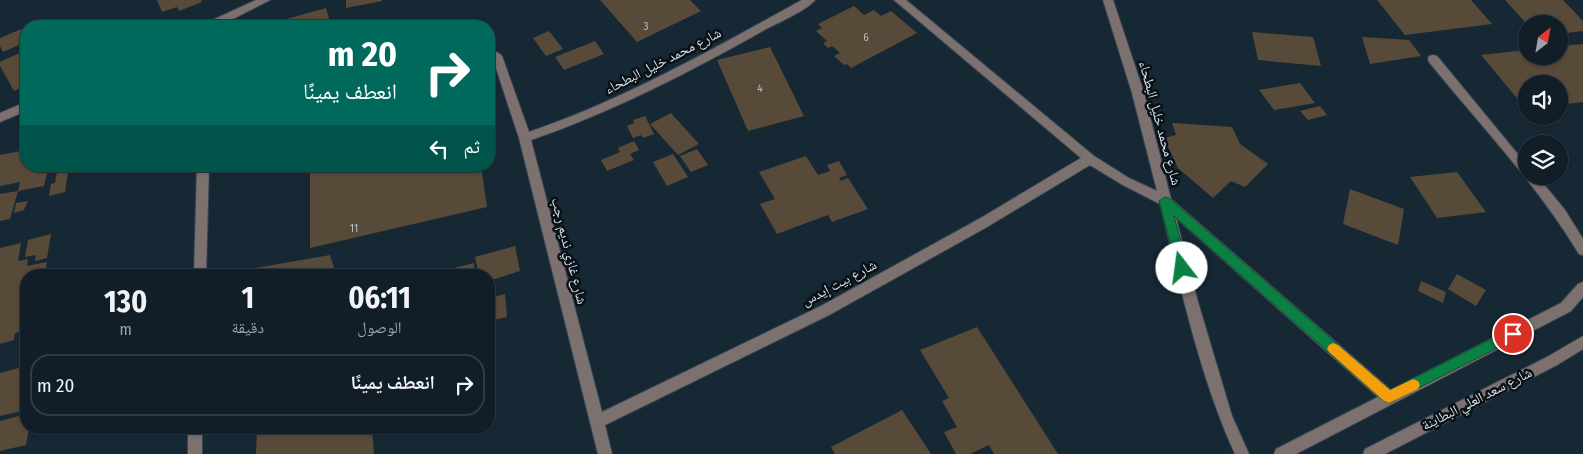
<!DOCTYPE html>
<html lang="ar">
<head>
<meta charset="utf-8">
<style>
  :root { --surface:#111e28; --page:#1e2b34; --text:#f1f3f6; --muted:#9ca2a8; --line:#303c45 }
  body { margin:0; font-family:"Fira Sans Condensed","Noto Naskh Arabic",sans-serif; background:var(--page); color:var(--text); direction:rtl; height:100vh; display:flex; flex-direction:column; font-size:19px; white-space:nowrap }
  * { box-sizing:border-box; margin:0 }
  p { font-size:16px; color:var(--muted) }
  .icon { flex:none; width:28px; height:28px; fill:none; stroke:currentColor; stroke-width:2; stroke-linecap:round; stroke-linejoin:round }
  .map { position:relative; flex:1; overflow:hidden; direction:ltr }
  .sheet { position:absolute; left:20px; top:269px; width:475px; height:165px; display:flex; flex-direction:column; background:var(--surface); border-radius:20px; box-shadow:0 1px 4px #0004,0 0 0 1px var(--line); direction:rtl }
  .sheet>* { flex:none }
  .top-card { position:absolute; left:20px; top:20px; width:475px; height:152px; border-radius:20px; box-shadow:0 1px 4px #0004,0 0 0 1px var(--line); direction:rtl; background:#00695c; color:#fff; overflow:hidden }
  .needle { width:32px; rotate:31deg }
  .controls { position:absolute; left:1518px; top:15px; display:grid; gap:10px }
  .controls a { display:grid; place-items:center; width:50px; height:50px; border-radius:50%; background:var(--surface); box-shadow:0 1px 4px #0004,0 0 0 1px var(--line); font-size:25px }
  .pin { position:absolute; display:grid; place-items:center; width:42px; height:42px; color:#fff; margin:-21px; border:2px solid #fff; border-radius:50%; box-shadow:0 1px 5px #0007 }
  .me { position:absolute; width:55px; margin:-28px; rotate:345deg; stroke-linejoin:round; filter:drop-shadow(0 0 4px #0008) }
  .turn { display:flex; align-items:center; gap:18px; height:105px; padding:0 15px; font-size:22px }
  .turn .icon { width:65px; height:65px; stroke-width:2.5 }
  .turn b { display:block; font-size:35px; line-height:42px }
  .then { display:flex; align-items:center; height:48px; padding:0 15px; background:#0003; gap:10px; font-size:19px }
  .eta { display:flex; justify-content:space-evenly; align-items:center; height:85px; text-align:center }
  .eta b { font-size:30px; font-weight:700; line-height:35px }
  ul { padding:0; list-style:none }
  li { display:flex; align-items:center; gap:15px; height:62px; margin:0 10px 8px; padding:0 5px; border:2px solid var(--line); border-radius:20px }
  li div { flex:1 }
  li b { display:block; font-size:19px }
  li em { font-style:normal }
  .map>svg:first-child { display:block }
  .building { fill:#584a39 }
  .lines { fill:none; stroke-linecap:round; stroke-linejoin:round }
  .minor-casing { stroke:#364652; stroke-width:2 }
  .minor { fill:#7d7170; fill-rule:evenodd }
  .route { fill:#0b8043; stroke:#07532c }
  .slow { fill:#f59e0b }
  .labels { text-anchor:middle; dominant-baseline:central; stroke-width:5; stroke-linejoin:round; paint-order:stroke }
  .number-label { font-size:11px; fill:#b8bdbe }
  .street-label { font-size:14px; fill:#d8e3eb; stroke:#091016 }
</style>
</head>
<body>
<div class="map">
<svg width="1583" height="454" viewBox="0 0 1583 454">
  <rect width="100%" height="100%" fill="#172835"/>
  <path class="building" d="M157 0H201L202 2 179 11 177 7 162 12Z
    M346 0H382V1L346 8Z
    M600 0H690L701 11 637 42Z
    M1377 0H1471L1492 24 1405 35Z
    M1505 0H1563L1583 21V31L1559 34V24H1527Z
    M854 6 864 15 874 10 881 16 891 11 917 33 851 68 847 64 844 65 834 56 840 53 832 46 828 48 823 43 827 41 816 31 822 28 818 24Z
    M326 8 331 26H262Z
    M26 27V42L3 52 0 46V38Z
    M549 31 563 49 546 56 533 38Z
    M1252 32 1313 37 1321 66 1258 60Z
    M1362 37 1409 40 1421 56 1370 64Z
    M595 41 604 54 564 70 555 57Z
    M1583 44V102L1559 105V84H1526V109L1481 55 1526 50V56H1559V46Z
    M770 47 804 116 748 131 717 60Z
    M26 50V85L14 91 0 66V62Z
    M1300 83 1315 103 1274 110 1259 90Z
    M1320 106 1327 115 1308 120 1300 111Z
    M671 113 699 144 678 155 650 124Z
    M645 116 654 134 643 138 641 135 633 138 627 126 634 123 633 120Z
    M1172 123 1232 127 1240 144 1268 164 1245 187 1231 181 1213 198 1178 168 1164 138 1176 135Z
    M634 141 639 150 630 154 634 160 607 171 601 160 620 152 618 148Z
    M697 149 708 165 691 172 680 156Z
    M26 150V166H49L44 186 18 191 20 182 0 186V155Z
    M673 154 688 177 667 186 653 162Z
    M806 156 818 175 830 171 827 165 839 161 847 175 839 178 841 181 848 178 868 209 832 222 828 215 777 234 760 204 775 199 759 172Z
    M58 166H69L65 192 49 196 51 184 55 183Z
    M341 166H481L487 207 310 248V173Z
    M1457 172 1486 212 1437 218 1410 177Z
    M1350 189 1404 209 1398 245 1343 224Z
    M18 191 10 219 0 221V194Z
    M28 201 24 210 14 213 16 203Z
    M51 234 47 258 35 261 36 255 25 257 28 240Z
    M21 243 18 261 28 259 27 266 47 262 45 275H26V330L15 333 14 340 0 344V248Z
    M515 246 520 271 489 281V275H479L475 257Z
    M330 255 336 275H239V271Z
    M474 263 475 275H450V269Z
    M1457 274 1486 290 1476 306 1448 289Z
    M1421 281 1446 292 1443 303 1418 291Z
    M505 294 507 317 489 321V298Z
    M977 327 1058 454H994L989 445 970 454H956L944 432 957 427 942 401 949 398 920 350Z
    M26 366V390L22 411 0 416V373Z
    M902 410 931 454H835L831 447Z
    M26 414V428H29L26 445 0 451V421Z
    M257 428H372L374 454H256Z"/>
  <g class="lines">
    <defs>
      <path id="minor" d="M256 0H270L219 26H205L206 23Z
        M802 0H815C806 11 779 22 766 29 690 72 614 111 531 140L602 412 821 306 979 219 1081 158 894 0H906L1094 156 1129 178 1157 191 1132 93 1103 0H1113L1144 93 1171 199 1391 390 1561 303 1578 284 1583 282V297L1571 311 1296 454H1274L1276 449 1378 397 1176 218 1198 302 1232 416 1249 454H1235C1199 375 1181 288 1160 204L1121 184 1090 165 987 227 831 314 605 425 612 454H598L519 138 492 56 497 52 502 56 529 132C625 99 713 49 802 0Z
        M1433 55 1437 56 1526 164V176H1537L1565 210 1583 239V255L1579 254C1537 184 1480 125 1429 62L1428 59 1429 56Z
        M26 102V111L0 122V113Z
        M197 166H209L206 275H194Z
        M1583 336V349L1557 365 1385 454H1363L1365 449 1547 357Z
        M188 428H202V454H188Z"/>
    </defs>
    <use href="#minor" class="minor-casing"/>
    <use href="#minor" class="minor"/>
  </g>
  <path class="route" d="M1165 197 1169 198 1390 390 1509 330 1513 329 1517 330 1519 334 1517 338 1393 401 1389 403 1384 401 1174 216 1188 268 1187 272H1178L1159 201Z"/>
  <path class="slow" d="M1333 343 1338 345 1390 390 1413 379 1418 381 1420 385 1418 389 1389 403 1384 401 1329 352 1327 349 1329 345Z"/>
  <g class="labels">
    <g class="number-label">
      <text x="646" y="26">3</text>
      <text x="866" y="37">6</text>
      <text x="760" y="88">4</text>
      <text x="354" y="228">11</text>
    </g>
    <g class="street-label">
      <text transform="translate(663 61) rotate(-27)">شارع محمد خليل البطحاء</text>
      <text transform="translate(1160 123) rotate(75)">شارع محمد خليل البطحاء</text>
      <text transform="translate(569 251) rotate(76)">شارع غازي نديم رجب</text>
      <text transform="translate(839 283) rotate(-28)">شارع بيت إيدس</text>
      <text transform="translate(1477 399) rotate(-27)">شارع سعد العلي البطاينة</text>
    </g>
  </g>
</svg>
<div class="controls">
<a><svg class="needle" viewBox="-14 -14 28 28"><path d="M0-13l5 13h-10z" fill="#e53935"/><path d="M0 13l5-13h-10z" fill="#9ca2a8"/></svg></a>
<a><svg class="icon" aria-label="sound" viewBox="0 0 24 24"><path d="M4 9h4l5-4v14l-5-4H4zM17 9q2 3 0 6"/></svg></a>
<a><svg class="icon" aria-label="layers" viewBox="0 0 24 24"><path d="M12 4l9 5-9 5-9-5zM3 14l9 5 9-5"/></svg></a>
</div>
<div class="pin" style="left:1513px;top:334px;background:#d93025"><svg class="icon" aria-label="arrive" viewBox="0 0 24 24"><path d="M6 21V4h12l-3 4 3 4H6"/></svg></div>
<svg class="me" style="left:1182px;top:268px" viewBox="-20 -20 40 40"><circle r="19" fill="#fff"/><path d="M0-13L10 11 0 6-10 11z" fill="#0b8043"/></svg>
<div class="top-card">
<div class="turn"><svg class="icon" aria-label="right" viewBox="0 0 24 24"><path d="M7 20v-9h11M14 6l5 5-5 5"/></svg><div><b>20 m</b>انعطف يمينًا</div></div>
<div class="then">ثم<svg class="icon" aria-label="left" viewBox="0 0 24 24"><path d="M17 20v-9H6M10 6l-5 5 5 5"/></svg></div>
</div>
<section class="sheet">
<div class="eta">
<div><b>06:11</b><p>الوصول</p></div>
<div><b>1</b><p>دقيقة</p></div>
<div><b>130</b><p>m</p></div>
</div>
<ul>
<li><svg class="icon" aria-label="right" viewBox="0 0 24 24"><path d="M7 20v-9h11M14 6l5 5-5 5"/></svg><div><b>انعطف يمينًا</b></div><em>20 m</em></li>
</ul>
</section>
</div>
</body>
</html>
